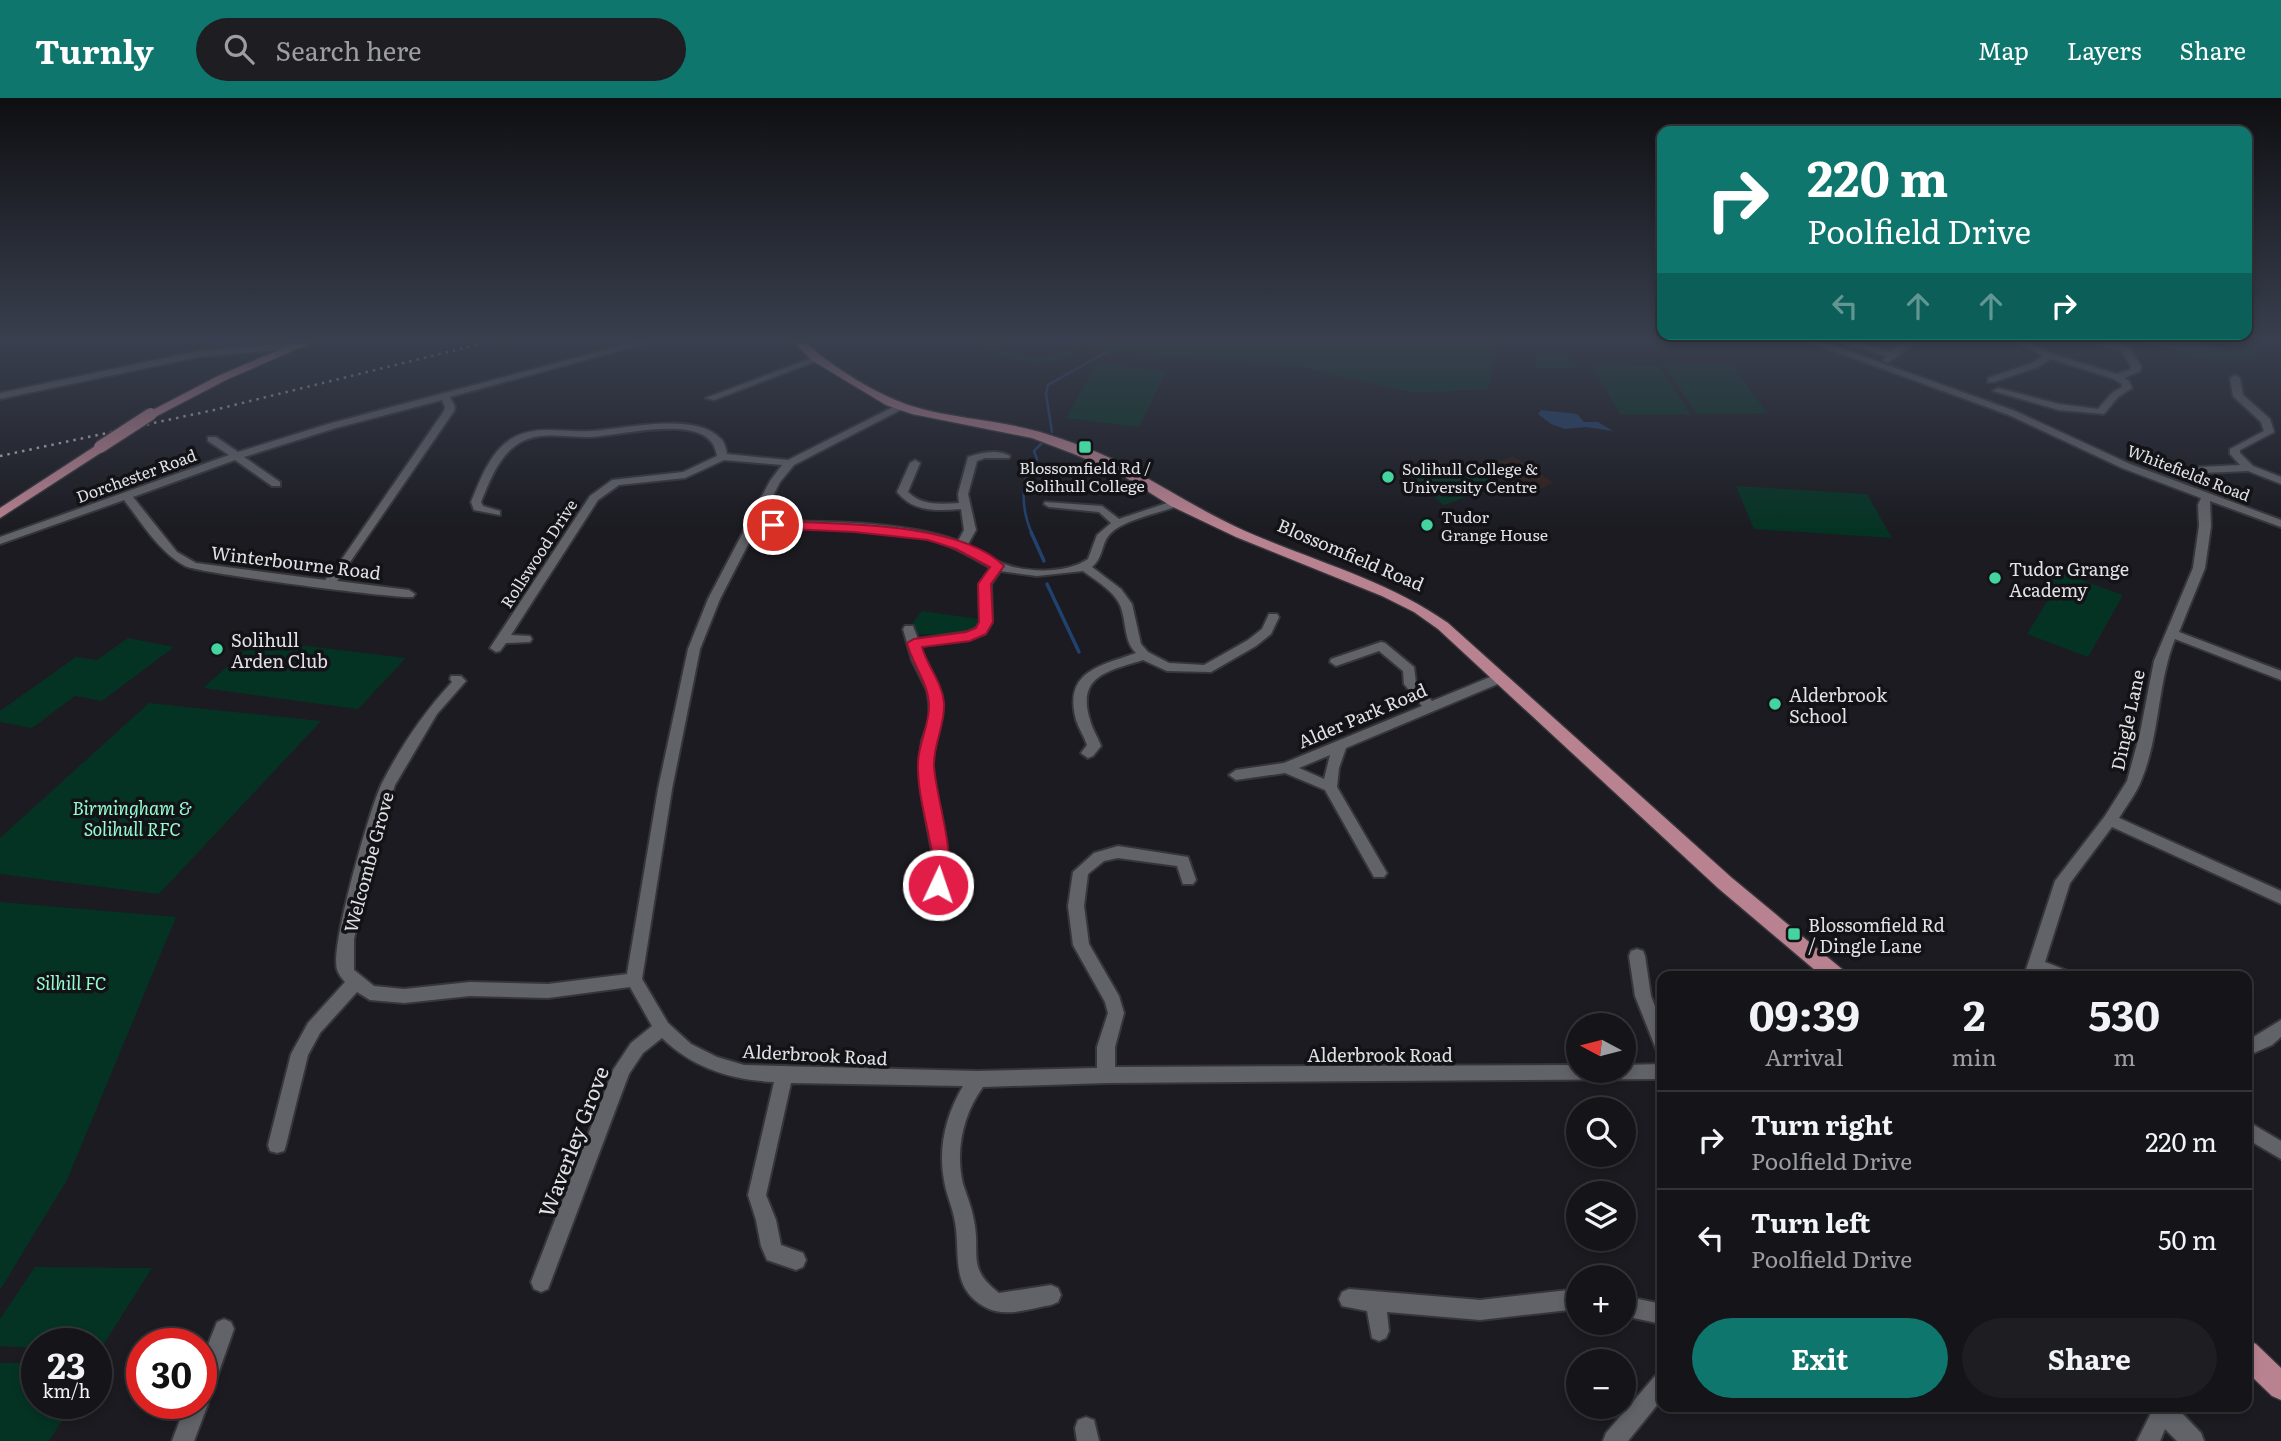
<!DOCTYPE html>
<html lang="en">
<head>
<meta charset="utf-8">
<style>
  :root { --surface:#141419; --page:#1d1d22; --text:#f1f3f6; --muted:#9d9ea2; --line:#333338; --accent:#0f766e }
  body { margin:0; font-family:Literata,serif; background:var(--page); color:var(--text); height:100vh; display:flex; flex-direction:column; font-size:26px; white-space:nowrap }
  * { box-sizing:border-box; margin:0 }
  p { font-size:23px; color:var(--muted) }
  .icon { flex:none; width:38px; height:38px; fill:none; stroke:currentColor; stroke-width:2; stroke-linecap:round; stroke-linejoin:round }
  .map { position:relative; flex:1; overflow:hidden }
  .drawer { position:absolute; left:1657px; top:873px; width:595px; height:441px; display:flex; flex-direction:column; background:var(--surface); border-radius:14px; box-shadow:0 4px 10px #0003,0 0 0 2px var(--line) }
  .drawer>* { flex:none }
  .top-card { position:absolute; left:1657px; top:28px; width:595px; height:214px; border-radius:14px; box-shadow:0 4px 10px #0003,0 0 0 2px var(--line); background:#0f766e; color:#fff; overflow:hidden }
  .needle { width:46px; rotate:277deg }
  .controls { position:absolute; left:1566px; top:915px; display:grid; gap:14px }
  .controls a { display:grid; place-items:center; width:70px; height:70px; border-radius:50%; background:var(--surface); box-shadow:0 4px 10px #0003,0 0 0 2px var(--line); font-size:35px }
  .speed { position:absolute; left:21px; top:1230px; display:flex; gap:14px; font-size:35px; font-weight:700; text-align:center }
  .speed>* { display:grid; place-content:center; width:91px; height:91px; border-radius:50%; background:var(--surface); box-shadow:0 4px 10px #0003,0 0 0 2px var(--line); line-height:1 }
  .speed small { font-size:18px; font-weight:400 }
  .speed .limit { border:10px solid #d22; background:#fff; color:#111 }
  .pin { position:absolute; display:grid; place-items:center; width:60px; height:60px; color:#fff; margin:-30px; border:4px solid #fff; border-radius:50%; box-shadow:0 2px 7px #0007 }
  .me { position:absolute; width:77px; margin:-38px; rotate:3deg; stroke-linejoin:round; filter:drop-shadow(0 0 5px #0008) }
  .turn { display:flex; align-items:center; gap:24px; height:147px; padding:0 35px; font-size:32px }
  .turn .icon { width:91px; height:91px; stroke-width:2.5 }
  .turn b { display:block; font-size:49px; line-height:60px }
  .lanes { display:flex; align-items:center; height:66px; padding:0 35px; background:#0003; justify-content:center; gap:35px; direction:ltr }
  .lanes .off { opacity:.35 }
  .eta { display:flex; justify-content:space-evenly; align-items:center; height:119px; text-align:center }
  .eta b { font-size:42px; font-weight:700; line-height:49px }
  .primary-button { display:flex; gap:14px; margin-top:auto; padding:14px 35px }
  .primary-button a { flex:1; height:80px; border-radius:42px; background:var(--accent); color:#fff; font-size:28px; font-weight:700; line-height:80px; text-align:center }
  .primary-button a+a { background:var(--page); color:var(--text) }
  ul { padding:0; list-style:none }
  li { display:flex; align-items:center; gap:21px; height:98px; padding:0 35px; border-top:2px solid var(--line) }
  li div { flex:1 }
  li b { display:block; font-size:26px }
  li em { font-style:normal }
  header { display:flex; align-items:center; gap:42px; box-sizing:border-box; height:98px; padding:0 35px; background:var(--accent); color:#fff }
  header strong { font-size:33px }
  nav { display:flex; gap:38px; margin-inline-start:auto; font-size:24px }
  .search { width:490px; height:63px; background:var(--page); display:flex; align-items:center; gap:18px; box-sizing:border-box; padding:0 24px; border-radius:38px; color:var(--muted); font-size:26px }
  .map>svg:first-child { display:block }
  .industrial { fill:#301e18 }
  .green { fill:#053323 }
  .water { fill:#21426e }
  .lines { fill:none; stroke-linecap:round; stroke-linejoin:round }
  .stream-far1 { stroke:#21426e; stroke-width:2.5 }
  .stream { stroke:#21426e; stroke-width:3.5 }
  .minor-casing { stroke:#36363a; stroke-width:4 }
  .major-casing { stroke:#36363a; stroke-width:3 }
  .minor { fill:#626369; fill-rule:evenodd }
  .major { fill:#b98291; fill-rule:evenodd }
  .rail { stroke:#bebfc3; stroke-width:2.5; stroke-dasharray:2.5 5; stroke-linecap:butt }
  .major-bridge-casing { stroke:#36363a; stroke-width:15; stroke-linecap:butt }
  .major-bridge { stroke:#b98291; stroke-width:12 }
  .route { fill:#e11d48; stroke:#92132f; stroke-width:2 }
  .poi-dot { fill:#43d4a0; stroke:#121217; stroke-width:2.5 }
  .labels { text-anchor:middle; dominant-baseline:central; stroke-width:7; stroke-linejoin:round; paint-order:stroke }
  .far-poi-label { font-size:16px; fill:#e1e2e6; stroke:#121217; text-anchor:start }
  .far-street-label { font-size:16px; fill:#e1e2e6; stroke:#121217 }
  .street-label { font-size:18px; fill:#e1e2e6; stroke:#121217 }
  .poi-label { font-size:18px; fill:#e1e2e6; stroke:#121217; text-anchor:start }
  .park-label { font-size:18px; font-style:italic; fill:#96fdd1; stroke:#121217 }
  .near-street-label { font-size:21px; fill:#e1e2e6; stroke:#121217 }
</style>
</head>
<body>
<header>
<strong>Turnly</strong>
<div class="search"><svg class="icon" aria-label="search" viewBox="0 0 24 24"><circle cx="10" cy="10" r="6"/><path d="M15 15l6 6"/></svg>Search here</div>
<nav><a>Map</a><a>Layers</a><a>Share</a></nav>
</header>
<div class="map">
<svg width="2281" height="1343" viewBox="0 0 2281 1343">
  <rect width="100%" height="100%" fill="#1b1b21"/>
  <path class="industrial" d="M1513 358 1554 385 1527 397 1485 369Z"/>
  <path class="green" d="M984 244H996L999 250C1018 260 1046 263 1066 253 1075 248 1074 244 1086 244 1072 266 1035 267 1012 262 1003 260 995 253 986 254Z
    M1092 244H1496L1489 291 1414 295 1303 269 1088 251Z
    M2108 244H2245V250L2257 257 2227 264Z
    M1569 257 1578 270 1537 271 1530 258Z
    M1097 265 1166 273 1139 329 1066 320Z
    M1592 267 1659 268 1690 316H1620Z
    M1664 267H1731L1767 315 1697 316Z
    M1462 364 1498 387 1444 407 1412 382Z
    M1736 388 1867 396 1892 440 1754 431Z
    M2056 473 2123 497 2088 559 2027 536 2051 497 2042 494Z
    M922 513 979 521C971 540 936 536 918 536L911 527Z
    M128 540 174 549 102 603 75 598 32 630 0 624V613L76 559 97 562Z
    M257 542 406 560 358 611 203 590Z
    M149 605 321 623 159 796 0 776V740Z
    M0 804 176 819 67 1082 0 1192Z
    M35 1169 152 1170 100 1252H96V1246H37V1250L0 1248V1221Z
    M0 1265H37V1306H73L49 1343H0Z"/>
  <path class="water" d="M2134 244H2206L2219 251 2195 254Z
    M1541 312 1577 316 1584 324H1598L1613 333 1586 329 1565 331 1551 326 1538 316Z"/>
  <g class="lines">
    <path class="stream-far1" d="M1052 334 1046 296 1048 287 1108 253 1114 244
      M1032 436C1022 413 1018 380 1037 361L1034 353 1042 345"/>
    <path class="stream" d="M1031 434 1044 463
      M1047 486 1079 554"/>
    <defs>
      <path id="minor" d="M299 244 305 247 300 250 198 259 0 301V295L198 253Z
        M635 244H651L450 299 455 309 454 313 337 483 409 492 415 496 413 499C399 501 197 475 185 468 159 454 142 425 124 402L0 446V439L229 357 208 343V339H216L238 354 328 326ZM442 302 445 309 444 313 333 474 325 482 196 465 177 454 133 399 235 362 272 388H280V384L244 359 336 330Z
        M1809 244H1823L2015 313 2130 366 2281 422V429L2210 403 2211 428 2205 470 2179 534 2281 573V582L2175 541C2157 586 2160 638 2141 683 2136 696 2126 708 2119 720L2281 793V806L2112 729 2070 785 2045 864 2068 873 2070 878H2046L2041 876 2040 878H2024L2055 783 2105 718 2127 683 2140 635 2154 563 2193 470 2199 428 2198 407 2201 400 2122 370 2009 317Z
        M1838 244H1855L1891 254 1904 244H1916L1888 265 1883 262 1887 258Z
        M2016 244H2028L2053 256 2117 276 2131 271V268L2121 252 2101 247C2108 242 2120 246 2128 248L2141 268 2140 273 2124 280 2129 283 2132 290 2118 299 2104 316 2059 312 1993 293 1998 290 2059 306 2098 311 2112 295 2122 289V286L2114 281 2051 261 2038 269 1994 284H1988V280L2032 265 2043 258Z
        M814 259 822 261 714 302 706 300Z
        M2235 277 2240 280 2243 297 2270 321 2274 334 2240 352V355L2253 368 2281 379V386L2248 373 2202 375 2188 384 2183 381 2199 369 2240 367 2230 356V351L2264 333 2261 324 2233 298 2230 280Z
        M901 305 906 308 904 310 794 367 780 384 760 423C820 424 902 422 958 443L964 432 961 411C936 413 913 414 897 394L910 365 915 362 920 365 908 394C922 408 940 406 959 405L958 396 968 359C982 354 998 351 1010 358L1009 360H985L977 363 968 396 976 432 967 448C980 454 993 463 1007 467 1030 475 1068 475 1088 461L1097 437 1111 425 1099 414 1049 409 1044 406 1045 404 1102 408 1119 421 1176 402 1181 405 1180 407C1161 415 1125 421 1111 435 1101 444 1104 459 1092 469L1121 491 1132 506 1141 546 1148 554 1169 565 1204 567 1248 542 1262 531 1269 516H1277L1279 519 1271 536 1256 548 1211 574 1167 573 1143 562C1109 573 1076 577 1090 622 1092 631 1098 639 1101 648L1093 658 1088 660 1081 655 1087 647C1084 638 1079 631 1076 622 1063 573 1100 568 1136 555 1123 542 1127 524 1120 507 1114 493 1095 482 1083 473L1037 478 1000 473 991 486 992 524 985 536 969 542 920 548C925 565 938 580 941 597 946 624 933 639 933 665 932 704 954 743 946 782L961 784 964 788 961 792 944 793 939 811 933 813 927 811 925 807 934 764 925 716 919 666 922 643 930 620 929 604 927 592 912 562 903 531 905 528H913L918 541 967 534 976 530 980 524 979 486 991 470C975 461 959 451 942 445 885 428 816 430 757 429L720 501 700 551 672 691 642 881 668 925 691 946 717 959 744 967 978 973 1097 970V949L1108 915 1105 904 1073 847 1068 808 1073 774 1094 755 1118 748 1188 759 1196 782 1193 786H1183L1177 768 1118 760 1104 763 1088 776 1084 808 1089 846 1119 898 1124 915 1115 949V969L1578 967V973H1624V967L1662 966V981L1106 985 983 989C963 1016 955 1053 963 1086 967 1098 972 1110 974 1123 981 1156 966 1170 999 1195L1051 1187 1058 1190 1061 1197 1058 1204 1051 1207C1031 1210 1006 1220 987 1210 949 1191 961 1156 955 1124 953 1110 946 1096 944 1082 938 1049 946 1017 963 988L791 985 766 1097 776 1122 781 1147 803 1155 806 1162 803 1169 796 1172 767 1162 761 1148 756 1122 748 1097 774 984C731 982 693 970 662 940L643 955 629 976 548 1191 541 1194 534 1191 531 1184 613 972 631 945 652 928 630 889 548 900 470 898 404 905 370 902 357 894 320 935 308 957 286 1047 284 1053 277 1055 270 1053 268 1047 291 956 308 925 345 884C342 880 338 876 337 871 330 849 370 709 382 685 401 648 424 614 452 584L450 581 451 578H461L466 583 437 616 395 687 373 756 354 841V872L374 888 404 891 470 884 548 886 627 876 658 691 688 551 708 501 770 383 782 367 724 362 685 380 619 387 598 402 511 537 530 538 532 541 530 544 506 545 500 553 496 554 490 550 590 398 612 382 683 374 717 358C715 348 712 342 703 337 674 323 623 337 591 339 569 340 544 333 523 343 500 354 490 382 481 404L483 408 500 413V417L474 412 471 404C480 382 490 354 511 341 535 326 564 335 590 333 625 331 695 313 721 341 725 345 726 351 727 356L788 362Z
        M1381 544 1385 545 1414 569 1416 585 1432 603 1495 577 1500 576 1506 580 1505 583 1346 650 1339 670 1337 689 1387 775 1384 779H1374L1325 692 1285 675 1236 682 1229 677 1236 672 1284 665 1422 608 1404 586 1403 573 1379 553 1336 568 1330 564 1331 561ZM1330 657 1324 681 1299 670Z
        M1637 851 1643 853 1645 858 1651 898 1662 926V953L1656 951 1635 898 1629 858 1631 853Z
        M2281 922V939L2272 947 2247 958V943Z
        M2247 1023 2281 1043V1061L2247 1041Z
        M1349 1191 1480 1202 1578 1191V1211L1480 1222 1387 1214 1389 1233 1386 1240 1379 1243 1372 1240 1367 1213 1342 1208 1339 1201 1342 1194Z
        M1624 1198 1662 1206V1226L1624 1218Z
        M224 1221 231 1224 234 1231 212 1293 206 1302 208 1306 194 1343H172L186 1306H201V1264L217 1224Z
        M1662 1274V1301L1628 1343H1603L1606 1335 1655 1278Z
        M2154 1309H2176L2201 1335 2204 1343H2177L2165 1331 2160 1343H2137Z
        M1086 1319 1094 1322 1099 1343H1077L1075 1330 1078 1322Z"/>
      <path id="major" d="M297 244H313L226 282 155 319 145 316 218 278Z
        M793 244H805C832 269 880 299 915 309 955 321 999 322 1040 334 1069 343 1102 354 1129 370 1169 392 1203 414 1245 433 1313 463 1387 482 1448 525L1732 780 1843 872 1846 878H1822L1718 790 1438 531 1414 514 1382 498 1236 439 1171 408 1117 374 1074 356 1032 340 912 316 886 307 813 263Z
        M100 345 106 349 105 352 0 420V410Z
        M2247 1242 2256 1246 2281 1270V1302L2272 1298 2247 1274Z"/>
    </defs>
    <use href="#minor" class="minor-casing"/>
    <use href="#major" class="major-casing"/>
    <use href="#minor" class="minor"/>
    <use href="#major" class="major"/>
    <path class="rail" d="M0 358 214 312 488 244"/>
    <defs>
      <path id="major-bridge" d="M100 349 151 316"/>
    </defs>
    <use href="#major-bridge" class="major-bridge-casing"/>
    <use href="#major-bridge" class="major-bridge"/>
  </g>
  <linearGradient id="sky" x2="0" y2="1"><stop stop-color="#0f0f12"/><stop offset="0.56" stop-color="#393f4e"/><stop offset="1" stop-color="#393f4e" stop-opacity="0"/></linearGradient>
  <rect width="2281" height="432" fill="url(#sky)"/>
  <path class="route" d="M773 423C833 426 960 423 1004 468L991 486 993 524 986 536 970 543 922 549C927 568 942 584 944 604 946 626 933 646 934 668 936 701 959 764 944 791H932C926 782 934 771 933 760 928 728 917 696 918 664 919 643 930 626 929 606 928 584 912 566 907 545L914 541 966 534 976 530 979 524 978 486 990 469 956 451 928 442 854 434 768 430V424Z"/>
  <g class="poi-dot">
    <rect x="1078" y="342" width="14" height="14" rx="3.5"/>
    <circle cx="1388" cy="379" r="7"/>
    <circle cx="1427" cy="427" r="7"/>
    <circle cx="1995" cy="480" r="7"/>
    <circle cx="217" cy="551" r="7"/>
    <circle cx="1775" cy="606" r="7"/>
    <rect x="1787" y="829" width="14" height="14" rx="3.5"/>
  </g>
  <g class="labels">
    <g class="far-poi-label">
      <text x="1085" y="369" text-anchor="middle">Blossomfield Rd /<tspan x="1085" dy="18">Solihull College</tspan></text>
      <text x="1402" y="370">Solihull College &amp;<tspan x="1402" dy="18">University Centre</tspan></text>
      <text x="1441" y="418">Tudor<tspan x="1441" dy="18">Grange House</tspan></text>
    </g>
    <g class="far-street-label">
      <text transform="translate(2189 374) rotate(21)">Whitefields Road</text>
      <text transform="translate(136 377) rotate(-20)">Dorchester Road</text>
      <text transform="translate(538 455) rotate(-57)">Rollswood Drive</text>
    </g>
    <g class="street-label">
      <text transform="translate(1351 456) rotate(23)">Blossomfield Road</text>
      <text transform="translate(296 464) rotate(7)">Winterbourne Road</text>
      <text transform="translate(1362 617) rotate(-23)">Alder Park Road</text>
      <text transform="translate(2127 622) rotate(-78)">Dingle Lane</text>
      <text transform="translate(368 764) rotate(-75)">Welcombe Grove</text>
      <text transform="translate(815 956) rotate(3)">Alderbrook Road</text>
      <text x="1380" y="956">Alderbrook Road</text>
    </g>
    <g class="poi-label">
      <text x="2009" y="470">Tudor Grange<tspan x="2009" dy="21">Academy</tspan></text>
      <text x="231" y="541">Solihull<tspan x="231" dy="21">Arden Club</tspan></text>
      <text x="1789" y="596">Alderbrook<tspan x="1789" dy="21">School</tspan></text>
      <text x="1808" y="826">Blossomfield Rd<tspan x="1808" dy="21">/ Dingle Lane</tspan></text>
    </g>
    <g class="park-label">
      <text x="132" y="709">Birmingham &amp;<tspan x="132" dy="21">Solihull RFC</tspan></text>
      <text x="71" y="884">Silhill FC</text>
    </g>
    <g class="near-street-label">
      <text transform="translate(572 1043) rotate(-69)">Waverley Grove</text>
    </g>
  </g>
</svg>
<div class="controls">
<a><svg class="needle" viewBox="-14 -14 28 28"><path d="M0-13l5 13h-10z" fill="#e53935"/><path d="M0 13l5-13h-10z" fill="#9d9ea2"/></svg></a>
<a><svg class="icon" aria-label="search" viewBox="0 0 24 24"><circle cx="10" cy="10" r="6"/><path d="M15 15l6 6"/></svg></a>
<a><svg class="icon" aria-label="layers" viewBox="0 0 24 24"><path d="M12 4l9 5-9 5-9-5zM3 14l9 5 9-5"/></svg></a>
<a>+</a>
<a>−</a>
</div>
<div class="speed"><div>23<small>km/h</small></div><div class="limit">30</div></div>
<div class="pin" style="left:773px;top:427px;background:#d93025"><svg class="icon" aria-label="arrive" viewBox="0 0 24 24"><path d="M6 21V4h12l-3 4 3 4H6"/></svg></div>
<svg class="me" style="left:938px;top:787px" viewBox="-20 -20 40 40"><circle r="17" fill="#e11d48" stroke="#fff" stroke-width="3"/><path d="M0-11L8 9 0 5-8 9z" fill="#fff"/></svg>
<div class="top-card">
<div class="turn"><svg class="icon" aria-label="right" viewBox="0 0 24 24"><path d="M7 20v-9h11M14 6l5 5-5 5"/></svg><div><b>220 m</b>Poolfield Drive</div></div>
<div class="lanes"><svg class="icon off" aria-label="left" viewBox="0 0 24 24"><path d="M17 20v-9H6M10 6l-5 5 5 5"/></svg><svg class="icon off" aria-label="ahead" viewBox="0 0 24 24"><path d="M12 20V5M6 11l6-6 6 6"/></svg><svg class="icon off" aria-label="ahead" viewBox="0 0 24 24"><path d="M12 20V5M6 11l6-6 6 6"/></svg><svg class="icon" aria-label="right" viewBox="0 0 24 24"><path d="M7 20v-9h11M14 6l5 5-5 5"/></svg></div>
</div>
<section class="drawer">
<div class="eta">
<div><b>09:39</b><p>Arrival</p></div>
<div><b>2</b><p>min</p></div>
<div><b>530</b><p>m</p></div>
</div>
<ul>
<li><svg class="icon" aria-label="right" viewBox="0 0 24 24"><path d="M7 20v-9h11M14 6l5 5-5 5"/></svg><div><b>Turn right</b><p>Poolfield Drive</p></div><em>220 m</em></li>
<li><svg class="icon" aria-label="left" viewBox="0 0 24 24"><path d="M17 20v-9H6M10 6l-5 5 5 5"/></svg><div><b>Turn left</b><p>Poolfield Drive</p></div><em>50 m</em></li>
</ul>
<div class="primary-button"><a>Exit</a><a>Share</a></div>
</section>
</div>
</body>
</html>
